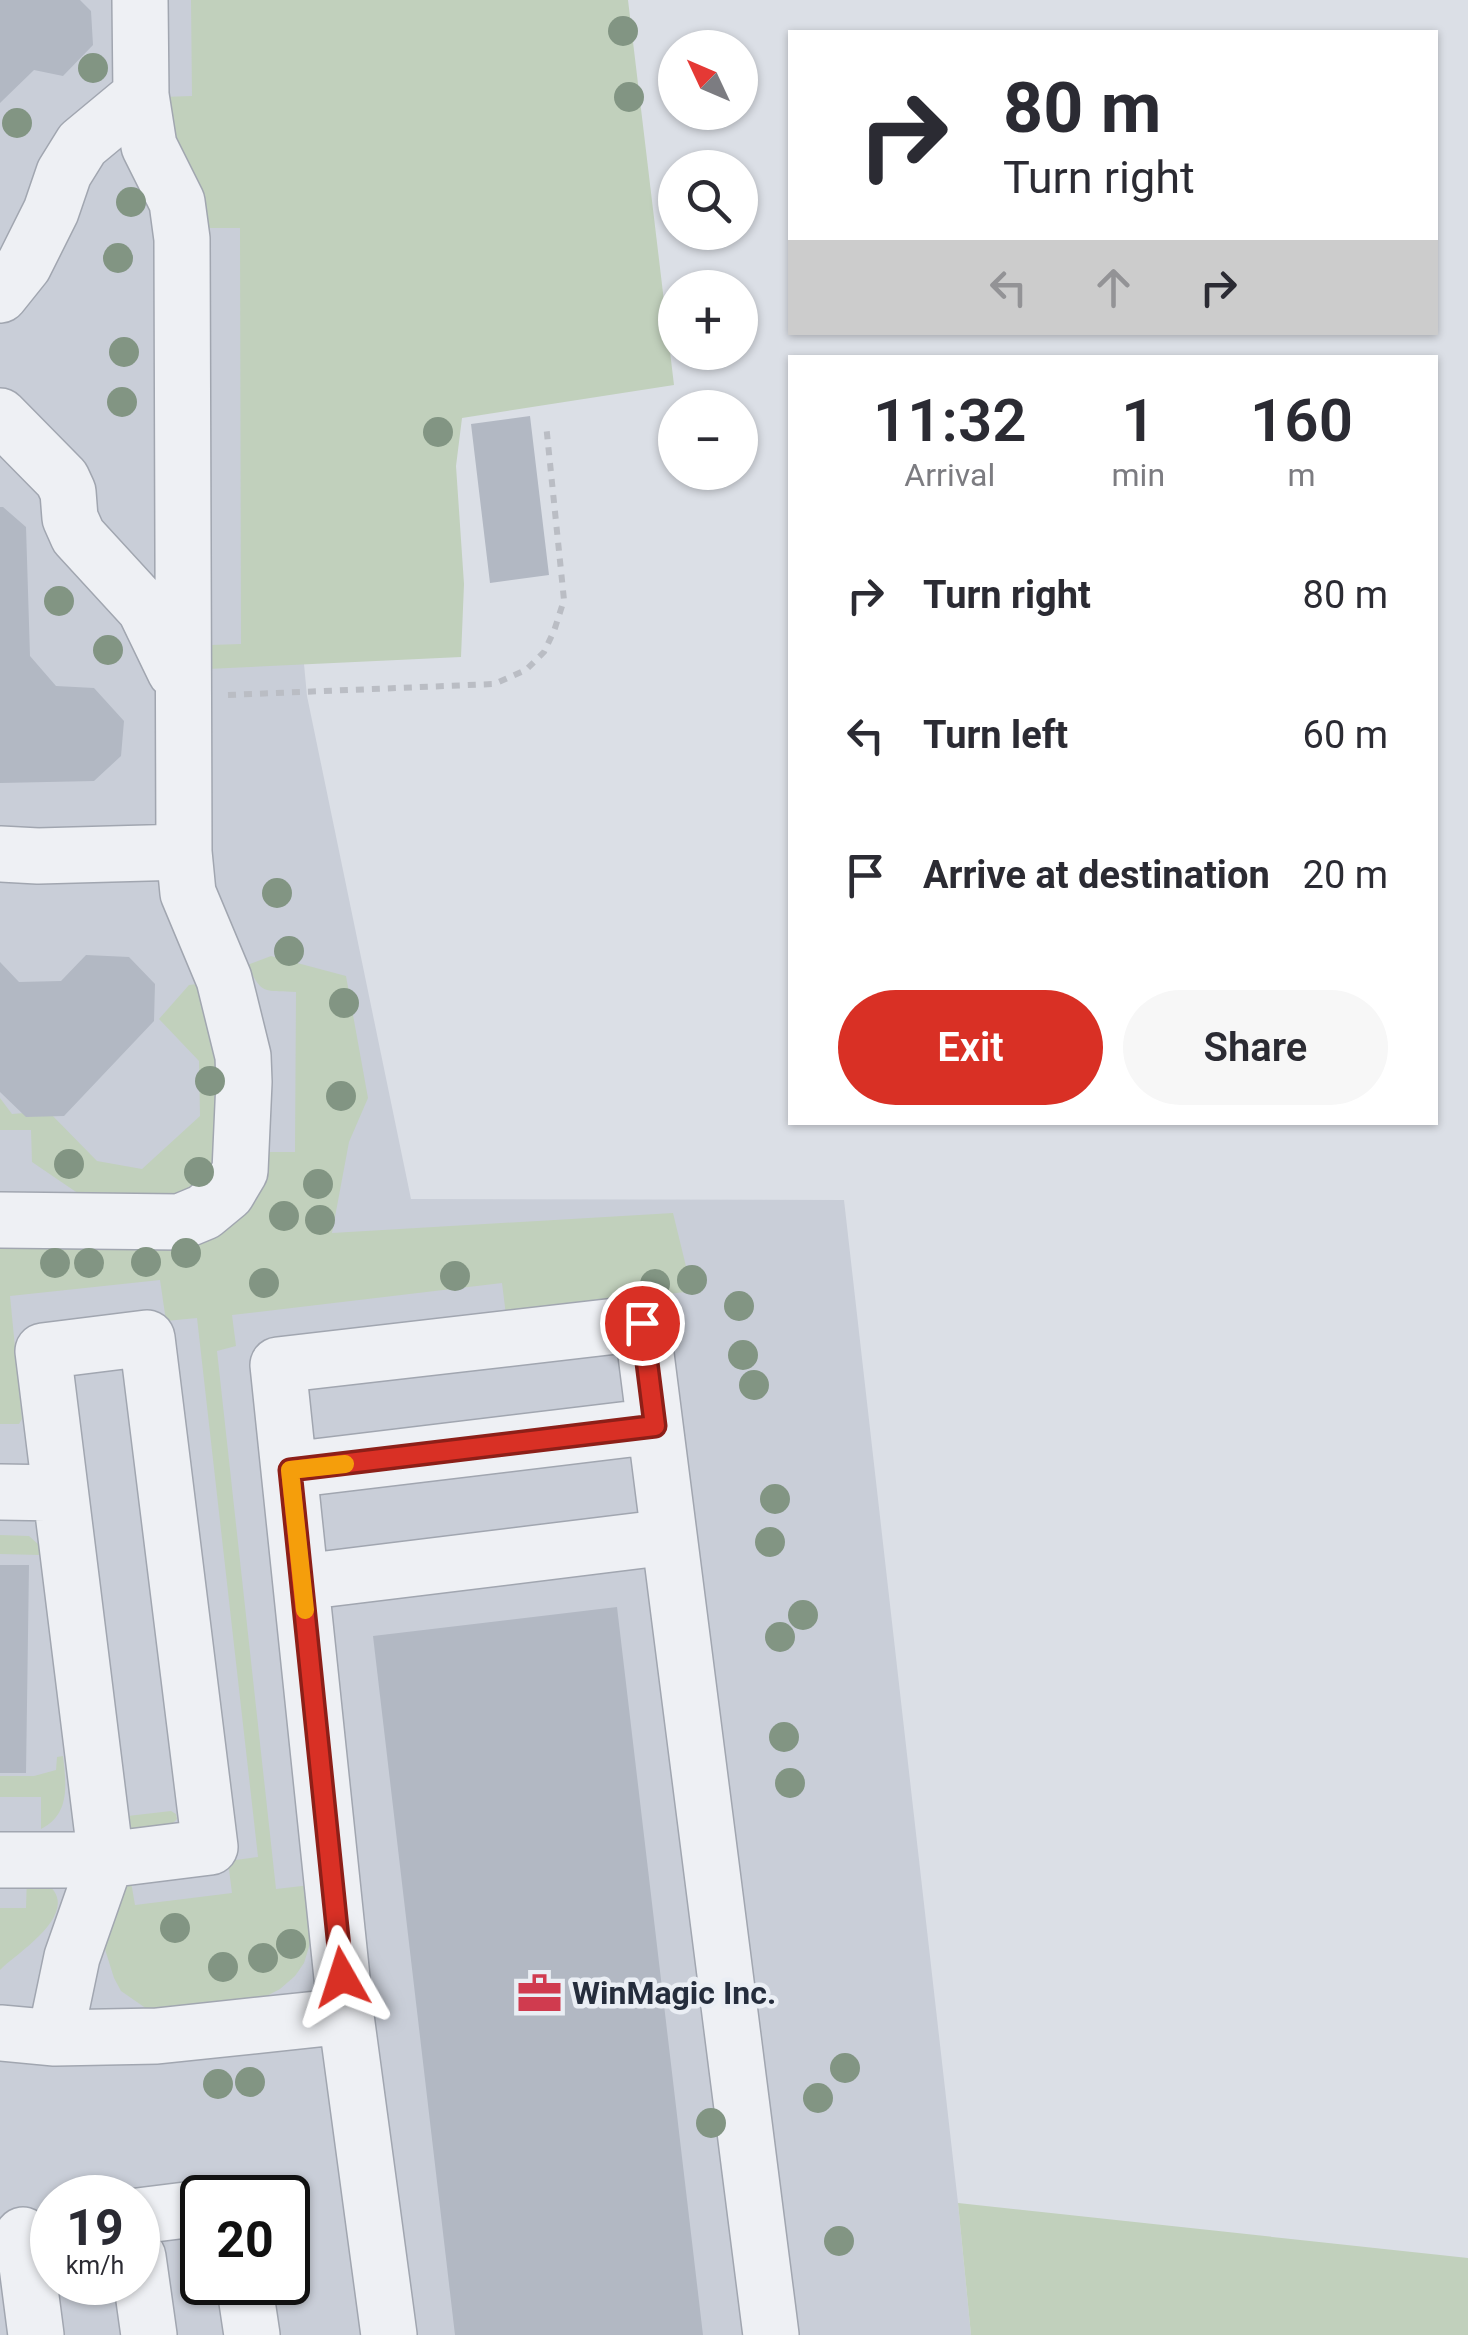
<!DOCTYPE html>
<html lang="en">
<head>
<meta charset="utf-8">
<style>
  :root { --surface:#fff; --page:#f7f7f7; --text:#2b2b33; --muted:#7c7c81; --accent:#d93025 }
  body { margin:0; font-family:Roboto,sans-serif; background:var(--page); color:var(--text); height:100vh; display:flex; flex-direction:column; font-size:38px; white-space:nowrap }
  * { box-sizing:border-box; margin:0 }
  p { font-size:32px; color:var(--muted) }
  .icon { flex:none; width:55px; height:55px; fill:none; stroke:currentColor; stroke-width:2; stroke-linecap:round; stroke-linejoin:round }
  .map { position:relative; flex:1; overflow:hidden }
  .panel { position:absolute; left:788px; top:355px; width:650px; height:770px; display:flex; flex-direction:column; background:var(--surface); border-radius:0px; box-shadow:0 2px 8px #0004 }
  .panel>* { flex:none }
  .guide { position:absolute; left:788px; top:30px; width:650px; height:305px; border-radius:0px; box-shadow:0 2px 8px #0004; background:#fff; color:var(--text); overflow:hidden }
  .needle { width:65px; rotate:314deg }
  .tools { position:absolute; left:658px; top:30px; display:grid; gap:20px }
  .tools a { display:grid; place-items:center; width:100px; height:100px; border-radius:50%; background:var(--surface); box-shadow:0 2px 8px #0004; font-size:50px }
  .speed { position:absolute; left:30px; top:2175px; display:flex; gap:20px; font-size:50px; font-weight:700; text-align:center }
  .speed>* { display:grid; place-content:center; width:130px; height:130px; border-radius:50%; background:var(--surface); box-shadow:0 2px 8px #0004; line-height:1 }
  .speed small { font-size:25px; font-weight:400 }
  .speed .limit { border:5px solid #111; border-radius:15px; background:#fff; color:#111 }
  .pin { position:absolute; display:grid; place-items:center; width:85px; height:85px; color:#fff; margin:-42px; border:5px solid #fff; border-radius:50%; box-shadow:0 2px 10px #0007 }
  .me { position:absolute; width:110px; margin:-55px; rotate:354deg; stroke-linejoin:round; filter:drop-shadow(0 0 8px #0008) }
  .turn { display:flex; align-items:center; gap:35px; height:210px; padding:0 50px; font-size:45px }
  .turn .icon { width:130px; height:130px; stroke-width:2.5 }
  .turn b { display:block; font-size:70px; line-height:85px }
  .lanes { display:flex; align-items:center; height:95px; padding:0 50px; background:#0003; justify-content:center; gap:50px; direction:ltr }
  .lanes .off { opacity:.35 }
  .eta { display:flex; justify-content:space-evenly; align-items:center; height:170px; text-align:center }
  .eta b { font-size:60px; font-weight:600; line-height:70px }
  .action { display:flex; gap:20px; margin-top:auto; padding:20px 50px }
  .action a { flex:1; height:115px; border-radius:60px; background:var(--accent); color:#fff; font-size:40px; font-weight:600; line-height:115px; text-align:center }
  .action a+a { background:var(--page); color:var(--text) }
  ul { padding:0; list-style:none }
  li { display:flex; align-items:center; gap:30px; height:140px; padding:0 50px }
  li div { flex:1 }
  li b { display:block; font-size:38px }
  li em { font-style:normal }
  .map>svg:first-child { display:block }
  .built { fill:#c9ced8; fill-rule:evenodd }
  .green { fill:#c1d0bc }
  .building { fill:#b2b8c3 }
  .lines { fill:none; stroke-linecap:round; stroke-linejoin:round }
  .minor-casing { stroke:#a1a6b0; stroke-width:58 }
  .path { stroke:#babdc4; stroke-width:6; stroke-dasharray:8 8; stroke-linecap:butt }
  .minor { stroke:#eef0f4; stroke-width:55 }
  .tree { fill:#829583 }
  .route-casing { stroke:#8d1f18; stroke-width:25 }
  .route { stroke:#d93025; stroke-width:18 }
  .slow { stroke:#f59e0b; stroke-width:18 }
  .labels { text-anchor:middle; dominant-baseline:central; stroke-width:9; stroke-linejoin:round; paint-order:stroke }
  .poi-label { font-size:32px; font-weight:bold; fill:#252d3c; stroke:#eaeef4; text-anchor:start }
</style>
</head>
<body>
<div class="map">
<svg width="1468" height="2335" viewBox="0 0 1468 2335">
  <rect width="100%" height="100%" fill="#dbdfe6"/>
  <path class="built" d="M0 0H242L307 696 411 1199 844 1200 958 2203 971 2335H0ZM52 2198H138V2282H52ZM202 2198H288V2282H202Z"/>
  <path class="green" d="M191 0H628L674 385 462 418 456 466 464 584 461 657 207 669 210 645 241 644 240 228H208L170 134 162 97 192 96Z
    M271 956 346 976 368 1098 349 1142 332 1233 673 1213 692 1291 506 1315 502 1283 232 1315 236 1346 217 1351 276 1889 311 1885 315 1927 304 1963 295 1976 280 1989 259 2000 236 2007 147 2009 121 1991 114 1978 103 1943 130 1876 135 1905 232 1893 228 1861 258 1857 197 1318 166 1321 160 1280 10 1296 22 1419 19 1424H0V1242H194L266 1152H295L296 992C263 990 263 996 247 965Z
    M197 984 218 1069 214 1173 186 1197 82 1196 32 1162 31 1130H0V1098L12 1114 48 1111 97 1161 142 1169 200 1116 199 1061 159 1019 189 985Z
    M0 1535 29 1536 39 1545 40 1555 0 1554Z
    M63 1756C66 1783 71 1814 41 1829V1797H0V1776H34L56 1770 57 1757Z
    M171 1811 176 1814 177 1819 172 1824 121 1831 119 1817Z
    M27 1876C35 1879 49 1883 54 1891 73 1919 16 1954 0 1970V1908H26Z
    M958 2203 1468 2258V2335H971Z"/>
  <path class="building" d="M0 0H80L91 11 93 45 63 76 34 70 0 103Z
    M530 416 549 575 490 583 471 424Z
    M0 507H3L26 527 30 656 56 686 94 688 124 721 121 756 94 781 0 783Z
    M86 955 129 957 155 984 154 1021 64 1116 26 1117 0 1092V962L19 982 61 981Z
    M0 1565H29L26 1773H0Z
    M617 1607 703 2335H455L373 1636Z"/>
  <g class="lines">
    <defs>
      <path id="minor" d="M0 295 24 265 51 211 64 173 82 144 141 95
        M0 416 62 479 68 492 70 518 78 536 145 609 175 671
        M0 854 38 856 184 852
        M0 1220 180 1222 204 1212 227 1193 240 1171 244 1082 243 1056 224 979 188 893 184 852 182 239 177 202 149 146 141 95 140 0
        M147 1338 210 1847 106 1860 43 1351Z
        M290 1470 655 1426
        M0 1492 60 1493
        M302 1582 668 1537
        M0 1860H106L72 1957 55 2038
        M346 2016 389 2335
        M0 2033 55 2038 157 2036 346 2016 278 1365 642 1323 771 2335
        M138 2216 202 2208
        M23 2235 36 2335
        M138 2257 149 2335
        M244 2282 252 2335"/>
    </defs>
    <use href="#minor" class="minor-casing"/>
    <path class="path" d="M228 695 494 684 526 670 544 652 554 631 564 600 546 424"/>
    <use href="#minor" class="minor"/>
  </g>
  <g class="tree">
    <circle cx="623" cy="31" r="15"/>
    <circle cx="93" cy="68" r="15"/>
    <circle cx="629" cy="97" r="15"/>
    <circle cx="17" cy="123" r="15"/>
    <circle cx="131" cy="202" r="15"/>
    <circle cx="118" cy="258" r="15"/>
    <circle cx="124" cy="352" r="15"/>
    <circle cx="122" cy="402" r="15"/>
    <circle cx="438" cy="432" r="15"/>
    <circle cx="59" cy="601" r="15"/>
    <circle cx="108" cy="650" r="15"/>
    <circle cx="277" cy="893" r="15"/>
    <circle cx="289" cy="951" r="15"/>
    <circle cx="344" cy="1003" r="15"/>
    <circle cx="210" cy="1081" r="15"/>
    <circle cx="341" cy="1096" r="15"/>
    <circle cx="69" cy="1164" r="15"/>
    <circle cx="199" cy="1172" r="15"/>
    <circle cx="318" cy="1184" r="15"/>
    <circle cx="284" cy="1216" r="15"/>
    <circle cx="320" cy="1220" r="15"/>
    <circle cx="186" cy="1253" r="15"/>
    <circle cx="146" cy="1262" r="15"/>
    <circle cx="55" cy="1263" r="15"/>
    <circle cx="89" cy="1263" r="15"/>
    <circle cx="455" cy="1276" r="15"/>
    <circle cx="692" cy="1280" r="15"/>
    <circle cx="264" cy="1283" r="15"/>
    <circle cx="655" cy="1284" r="15"/>
    <circle cx="739" cy="1306" r="15"/>
    <circle cx="743" cy="1355" r="15"/>
    <circle cx="754" cy="1385" r="15"/>
    <circle cx="775" cy="1499" r="15"/>
    <circle cx="770" cy="1542" r="15"/>
    <circle cx="803" cy="1615" r="15"/>
    <circle cx="780" cy="1637" r="15"/>
    <circle cx="784" cy="1737" r="15"/>
    <circle cx="790" cy="1783" r="15"/>
    <circle cx="175" cy="1928" r="15"/>
    <circle cx="291" cy="1944" r="15"/>
    <circle cx="263" cy="1958" r="15"/>
    <circle cx="223" cy="1967" r="15"/>
    <circle cx="845" cy="2068" r="15"/>
    <circle cx="250" cy="2082" r="15"/>
    <circle cx="218" cy="2084" r="15"/>
    <circle cx="818" cy="2098" r="15"/>
    <circle cx="711" cy="2123" r="15"/>
    <circle cx="839" cy="2241" r="15"/>
  </g>
  <g class="lines">
    <defs>
      <path id="route" d="M342 1977 290 1470 655 1426 642 1323"/>
    </defs>
    <use href="#route" class="route-casing"/>
    <use href="#route" class="route"/>
    <path class="slow" d="M305 1610 290 1470 345 1464"/>
  </g>
  <defs>
    <symbol id="office-bare" viewBox="-9 -9 18 18"><path d="M-6-3h4V-5.5h4V-3h4V5H-6ZM-1-4.5V-3h2v-1.5ZM-6 0V1H6V0Z" fill="#d03b4f" stroke="#eaeef4" stroke-width="2.5" paint-order="stroke"/></symbol>
  </defs>
  <g fill-rule="evenodd">
    <use href="#office-bare" x="508" y="1962" width="63" height="63"/>
  </g>
  <g class="labels">
    <g class="poi-label">
      <text x="572" y="1993">WinMagic Inc.</text>
    </g>
  </g>
</svg>
<div class="tools">
<a><svg class="needle" viewBox="-14 -14 28 28"><path d="M0-13l5 13h-10z" fill="#e53935"/><path d="M0 13l5-13h-10z" fill="#7c7c81"/></svg></a>
<a><svg class="icon" aria-label="search" viewBox="0 0 24 24"><circle cx="10" cy="10" r="6"/><path d="M15 15l6 6"/></svg></a>
<a>+</a>
<a>−</a>
</div>
<div class="speed"><div>19<small>km/h</small></div><div class="limit">20</div></div>
<div class="pin" style="left:642px;top:1323px;background:#d93025"><svg class="icon" aria-label="arrive" viewBox="0 0 24 24"><path d="M6 21V4h12l-3 4 3 4H6"/></svg></div>
<svg class="me" style="left:342px;top:1977px" viewBox="-20 -20 40 40"><path d="M0-17L14 15 0 8-14 15z" fill="#d93025" stroke="#fff" stroke-width="4"/></svg>
<div class="guide">
<div class="turn"><svg class="icon" aria-label="right" viewBox="0 0 24 24"><path d="M7 20v-9h11M14 6l5 5-5 5"/></svg><div><b>80 m</b>Turn right</div></div>
<div class="lanes"><svg class="icon off" aria-label="left" viewBox="0 0 24 24"><path d="M17 20v-9H6M10 6l-5 5 5 5"/></svg><svg class="icon off" aria-label="ahead" viewBox="0 0 24 24"><path d="M12 20V5M6 11l6-6 6 6"/></svg><svg class="icon" aria-label="right" viewBox="0 0 24 24"><path d="M7 20v-9h11M14 6l5 5-5 5"/></svg></div>
</div>
<section class="panel">
<div class="eta">
<div><b>11:32</b><p>Arrival</p></div>
<div><b>1</b><p>min</p></div>
<div><b>160</b><p>m</p></div>
</div>
<ul>
<li><svg class="icon" aria-label="right" viewBox="0 0 24 24"><path d="M7 20v-9h11M14 6l5 5-5 5"/></svg><div><b>Turn right</b></div><em>80 m</em></li>
<li><svg class="icon" aria-label="left" viewBox="0 0 24 24"><path d="M17 20v-9H6M10 6l-5 5 5 5"/></svg><div><b>Turn left</b></div><em>60 m</em></li>
<li><svg class="icon" aria-label="arrive" viewBox="0 0 24 24"><path d="M6 21V4h12l-3 4 3 4H6"/></svg><div><b>Arrive at destination</b></div><em>20 m</em></li>
</ul>
<div class="action"><a>Exit</a><a>Share</a></div>
</section>
</div>
</body>
</html>
